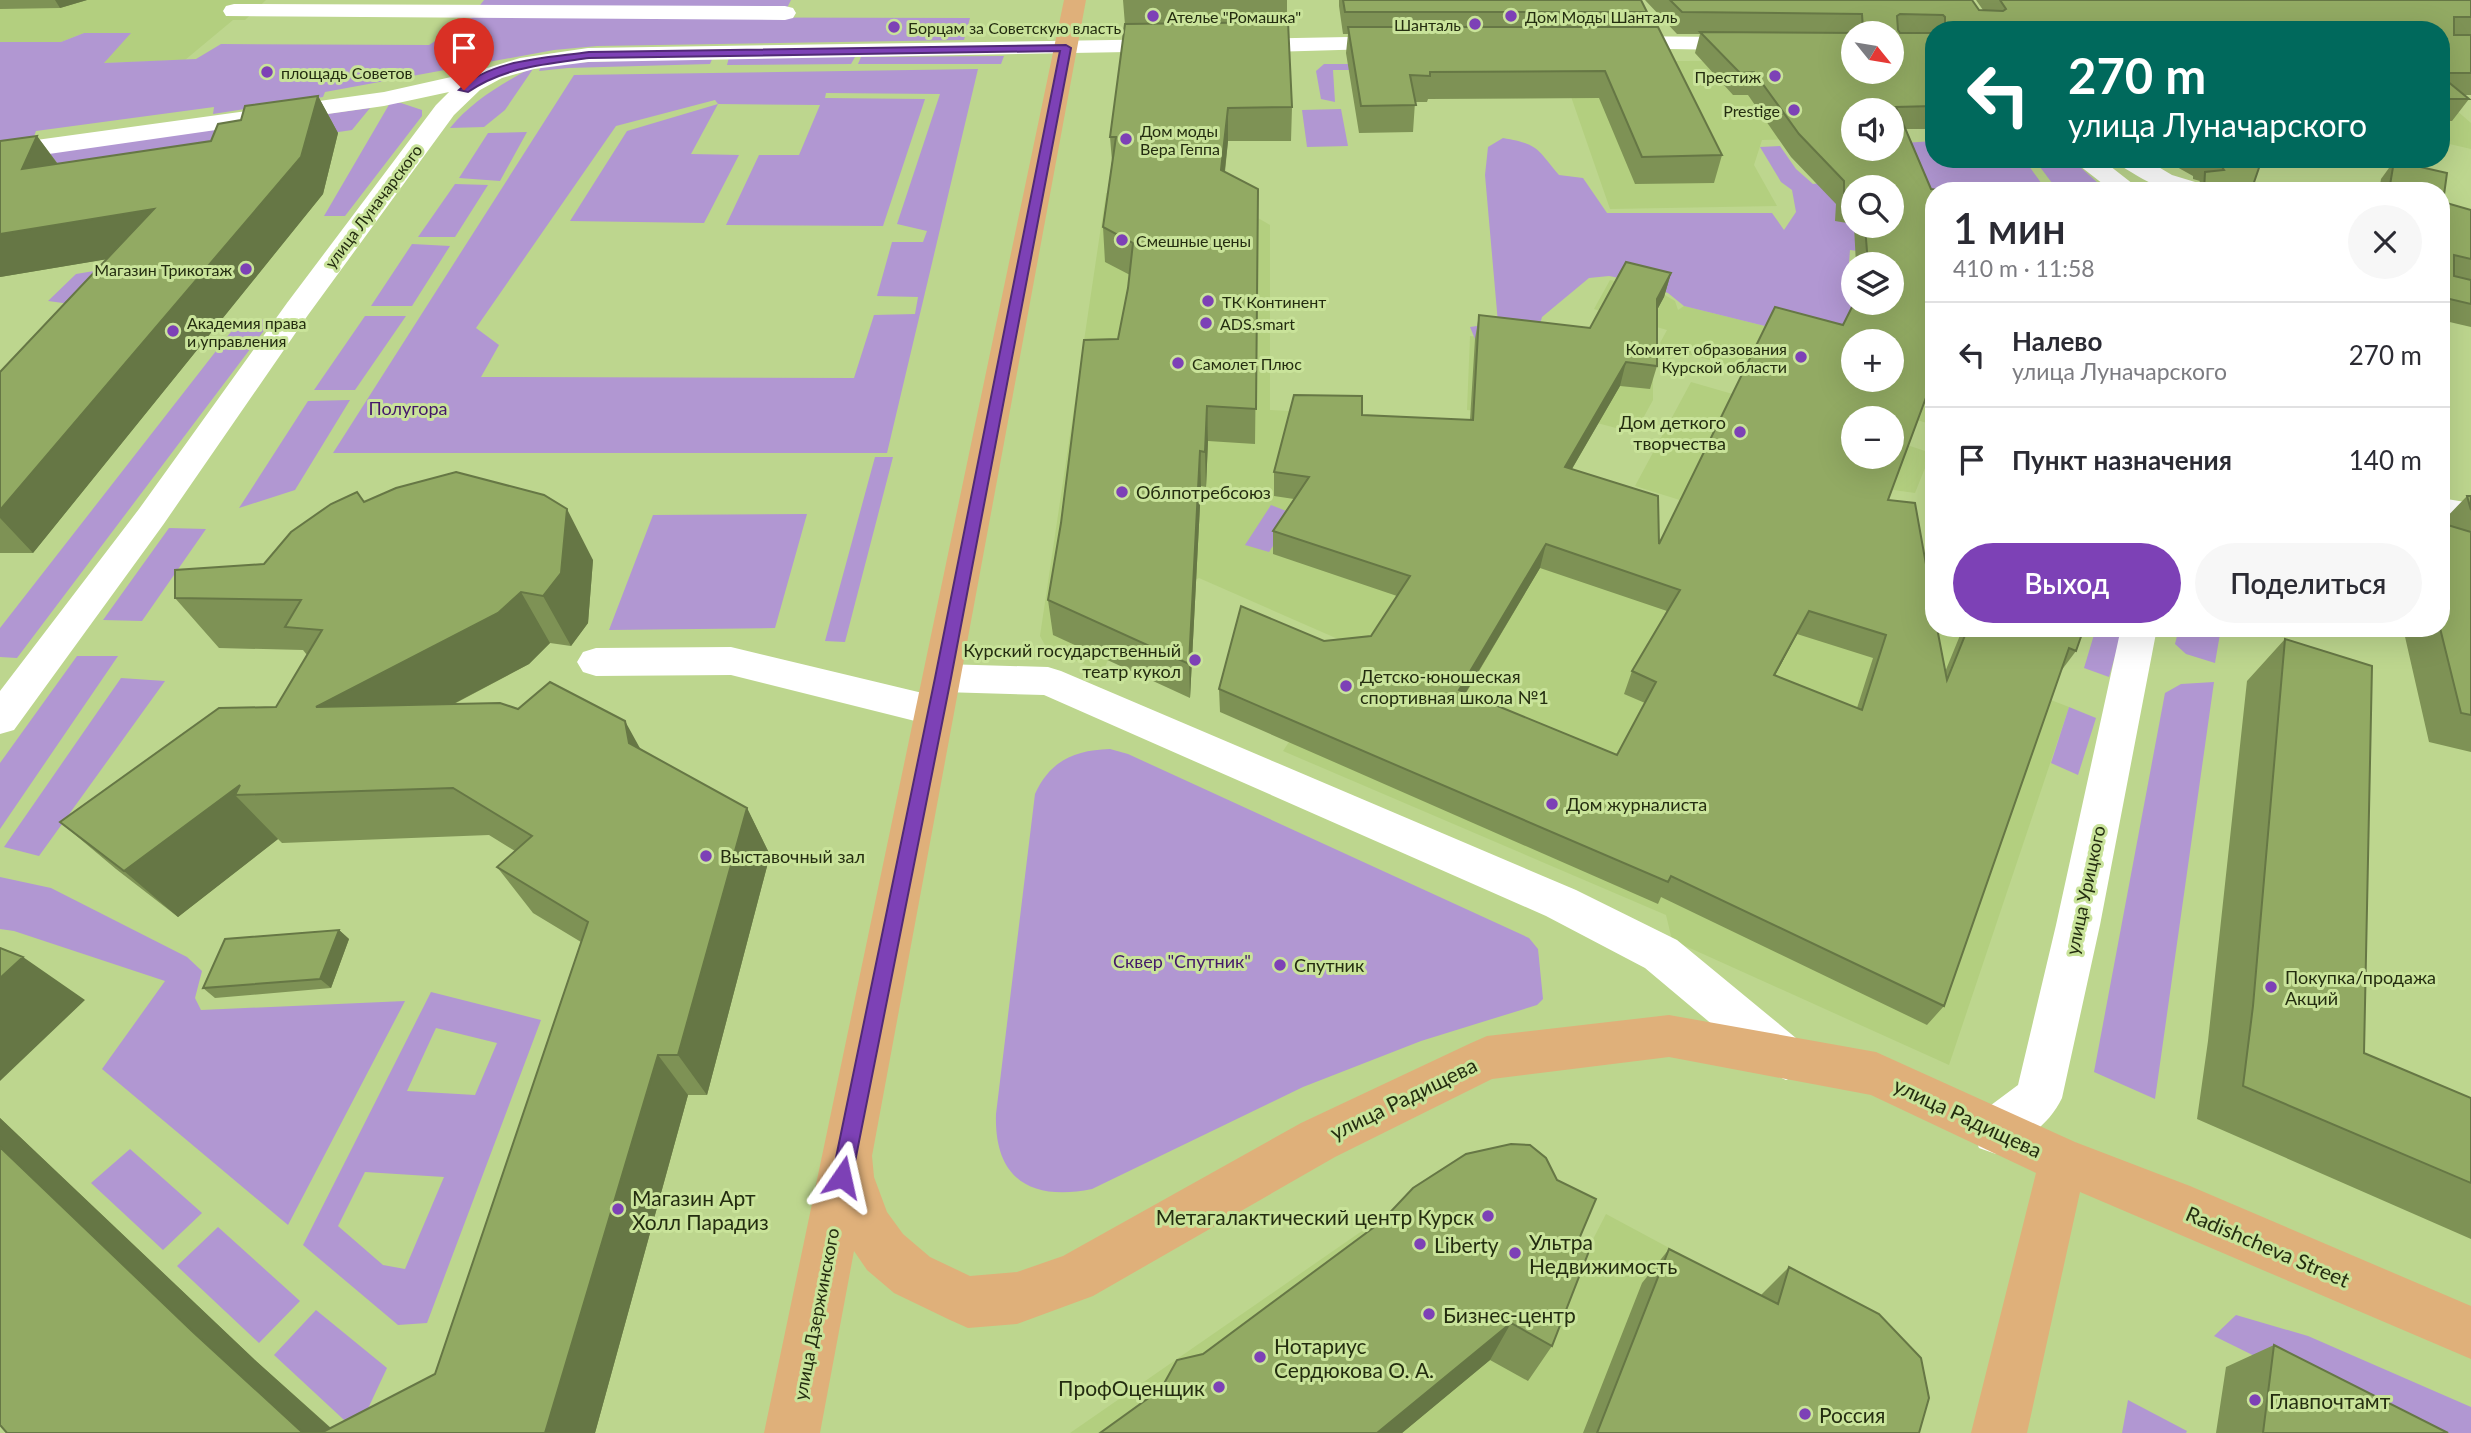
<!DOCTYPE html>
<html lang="ru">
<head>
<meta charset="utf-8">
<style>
  :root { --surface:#fff; --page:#f7f7f7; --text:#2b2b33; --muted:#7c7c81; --line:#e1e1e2; --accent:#7d41b6 }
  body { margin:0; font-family:Lato,sans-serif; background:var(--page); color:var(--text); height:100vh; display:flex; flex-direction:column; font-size:26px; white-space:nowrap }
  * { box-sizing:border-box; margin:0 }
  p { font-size:23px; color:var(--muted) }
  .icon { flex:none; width:38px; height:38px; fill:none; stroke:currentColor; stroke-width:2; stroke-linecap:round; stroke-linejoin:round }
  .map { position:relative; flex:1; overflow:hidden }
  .sheet { position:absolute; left:1925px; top:182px; width:525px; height:455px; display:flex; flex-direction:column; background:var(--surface); border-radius:28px; box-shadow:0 7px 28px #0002 }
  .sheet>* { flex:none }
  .top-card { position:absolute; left:1925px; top:21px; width:525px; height:147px; border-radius:28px; box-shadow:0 7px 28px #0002; background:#00695c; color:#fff; overflow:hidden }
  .needle { width:46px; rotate:120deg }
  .tools { position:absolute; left:1841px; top:21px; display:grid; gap:14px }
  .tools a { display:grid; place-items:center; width:63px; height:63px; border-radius:50%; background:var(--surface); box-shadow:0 7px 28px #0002; font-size:35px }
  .pin { position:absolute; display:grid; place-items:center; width:60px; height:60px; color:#fff; margin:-72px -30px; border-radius:50% 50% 50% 0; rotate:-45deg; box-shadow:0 0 7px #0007 }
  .pin .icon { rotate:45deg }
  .me { position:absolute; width:77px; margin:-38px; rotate:11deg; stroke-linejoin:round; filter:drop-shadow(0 0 5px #0008) }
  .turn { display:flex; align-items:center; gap:24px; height:147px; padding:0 28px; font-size:32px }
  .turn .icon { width:91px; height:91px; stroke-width:2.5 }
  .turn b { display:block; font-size:49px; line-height:60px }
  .round { display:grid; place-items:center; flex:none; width:74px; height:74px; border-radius:37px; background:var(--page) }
  .head { display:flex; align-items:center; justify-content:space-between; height:119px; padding:0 28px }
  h1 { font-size:42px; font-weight:600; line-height:52px }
  .primary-button { display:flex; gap:14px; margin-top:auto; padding:14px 28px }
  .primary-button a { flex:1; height:80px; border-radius:42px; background:var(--accent); color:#fff; font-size:28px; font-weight:600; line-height:80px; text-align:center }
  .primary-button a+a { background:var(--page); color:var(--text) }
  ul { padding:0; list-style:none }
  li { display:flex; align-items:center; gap:21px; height:105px; padding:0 28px; border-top:2px solid var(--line) }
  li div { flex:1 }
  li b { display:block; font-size:26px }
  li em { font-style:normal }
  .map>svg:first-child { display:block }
  .built { fill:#b3cf7f }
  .green { fill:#b197d2; fill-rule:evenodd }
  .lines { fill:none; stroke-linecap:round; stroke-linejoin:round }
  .minor { fill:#fff; fill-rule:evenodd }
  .major { fill:#dfb07a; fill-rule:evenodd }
  .wall { fill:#7e9255; fill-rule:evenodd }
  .shaded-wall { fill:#667745 }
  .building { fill:#92aa63; stroke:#667745; stroke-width:2; fill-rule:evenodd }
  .route { fill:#7d41b6; stroke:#512a76; stroke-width:2 }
  .poi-dot { fill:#7d41b6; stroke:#c9e39a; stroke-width:2.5 }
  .labels { text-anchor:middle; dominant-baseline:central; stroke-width:6; stroke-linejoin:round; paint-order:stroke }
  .far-poi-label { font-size:16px; fill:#242d10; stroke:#c9e39a; text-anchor:start }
  .far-street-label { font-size:16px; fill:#242d10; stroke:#c9e39a }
  .park-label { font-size:18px; fill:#431769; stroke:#c9e39a }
  .poi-label { font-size:18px; fill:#242d10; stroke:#c9e39a; text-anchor:start }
  .street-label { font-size:18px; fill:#242d10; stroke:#c9e39a }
  .near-street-label { font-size:21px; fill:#242d10; stroke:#c9e39a }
  .near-poi-label { font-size:21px; fill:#242d10; stroke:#c9e39a; text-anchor:start }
</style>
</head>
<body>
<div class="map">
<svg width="2471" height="1433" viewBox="0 0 2471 1433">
  <rect width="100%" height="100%" fill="#bdd68e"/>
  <path class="built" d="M0 0H266L245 20H233L185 60 102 63 130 33H84L61 42H0Z
    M1800 60 1847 138 1762 140 1754 165 1777 206 1610 209 1559 62Z
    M2441 97 2471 123V149L2441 142Z
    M1106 193 1220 196 1270 225V410L1370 415 1372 435 1517 529 1934 628H1946L1974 638 2043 697 2069 707 1949 1065 1672 940 1666 915 1283 751 1342 662 1338 639 1199 578 1163 595 1108 660 1103 672 1047 649 1040 636Z
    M1610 280 1658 291 1675 301 1678 310 1684 306 1853 348V380H1892L1934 373V425L1664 347 1660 343 1667 330 1594 309Z
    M1470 336 1653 357V400L1635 433 1533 406 1522 416 1467 410Z
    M1691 382 1774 406 1853 457H1892V440L1931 453 1915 493 1816 479 1683 501 1635 486Z
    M1466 1185 1589 1247 1606 1214 1904 1374 1887 1433H1070L1388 1213Z"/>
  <path class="green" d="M484 0H791L787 8 477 9Z
    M473 17 970 18 964 40 597 46 554 50 325 92 323 97 213 114 214 107 36 131 32 142 0 147V42H61L84 33H131L104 63 196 59 221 44 429 45Z
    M1004 56 1001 64H858L861 57Z
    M713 57 710 64 568 68 539 71 542 64Z
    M729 57H855L851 64 727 65Z
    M1324 64H1373L1374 70H1333L1335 102 1321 99 1316 71Z
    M535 66 505 110 484 127 450 128C473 100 503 83 535 66Z
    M978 69 887 453H333L574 75ZM826 93 940 94 897 224 927 231 923 242H892L877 296 918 297 915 314 874 315 854 378 481 377 499 345 476 328 616 126 715 100 718 104 627 131 570 221 704 223 739 155 691 154 718 104 820 105 799 155H759L726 225 883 226 925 99 825 98Z
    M390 103H401L422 110V116L345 216H324Z
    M370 108 352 130 0 182V159Z
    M1341 109 1348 146 1307 147 1302 110Z
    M527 132 500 181 459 178 488 133Z
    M1503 138C1539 144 1537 149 1559 175L1583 178 1607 213H1772L1784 230 1796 212 1792 190 1781 182 1760 147 1780 146 1796 169 1813 184 1846 180 1903 143 1934 141V159H2024L2047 191H1934L1881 254 1850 250 1849 263 1854 264 1853 348 1684 306 1668 293 1640 282 1609 276 1589 278 1542 317 1534 345 1475 339 1470 327 1498 323 1485 175 1488 147ZM1853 187H1892V226H1853Z
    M2034 159H2071L2107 191H2058Z
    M455 184 488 185 455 237H418Z
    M412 244 450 246 412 306H371Z
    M100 270 116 310 48 301 76 274Z
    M365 316H406L355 390H314Z
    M241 319 272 320 17 658 0 657V628Z
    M350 400 295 490 239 508 308 401Z
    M875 457H893L845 642 825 641Z
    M1271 505 1294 514 1269 552 1245 545Z
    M807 514 775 628 609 630 653 515Z
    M169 528 206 529 142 621 103 620Z
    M2096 628H2123L2109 677 2084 668Z
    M2179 628H2221L2215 663 2186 654 2175 644Z
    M77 656H118L0 829V763Z
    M121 678 165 681 39 856 4 847Z
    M2214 682 2155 1099 2094 1072 2165 693 2181 684Z
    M2069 707 2096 718 2078 775 2051 763Z
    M1110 749 1128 754 1529 938 1538 949 1543 999 1537 1005 1421 1041 1303 1087 1092 1189C1032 1201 994 1180 996 1114L1035 794C1050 761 1074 750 1110 749Z
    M0 877 51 888 187 957 202 971 195 998 201 1010 405 1001 288 1225 102 1069 165 981 14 931 0 929Z
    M431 992 541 1020 427 1323 398 1325 303 1245ZM436 1028 497 1043 475 1095 407 1091ZM365 1172 444 1177 405 1269 383 1265 338 1226Z
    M130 1149 202 1213 163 1250 91 1183Z
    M218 1227 300 1301 259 1343 177 1266Z
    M316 1310 387 1368 357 1432 274 1355Z
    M2236 1315 2308 1336 2471 1407V1433H2411L2214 1336Z
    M2128 1400 2187 1431 2186 1433H2122Z"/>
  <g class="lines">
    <path class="minor" d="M234 4 785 6 793 8 796 13 793 18 785 20 226 16 223 11 226 6Z
      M1400 36 1408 38 1411 43 1408 48 1236 53 1228 51 1225 46 1228 41 1236 39Z
      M1614 36 1853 38V52L1606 48 1603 43 1606 38Z
      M1176 39 1184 41 1187 46 1184 51 588 62 534 69 502 78 480 90 454 115 308 315 163 525 14 730 0 734V691L139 509 287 303 436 105 449 92 384 106 0 161V145L384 92 478 71 520 58 588 48Z
      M2071 159H2101L2142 191H2112Z
      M2114 159H2145L2172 175 2205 185 2209 191C2161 191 2158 189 2118 164Z
      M2441 498 2471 503V527L2441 521Z
      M2121 628H2157L2100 925 2062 1098C2050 1124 2022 1144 1996 1154L1979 1148 1972 1131 1979 1114 2018 1085 2056 925Z
      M731 647 935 696 949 700 954 711 949 722 935 726 731 675 596 676 583 672 577 662 583 652 596 648Z
      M943 664 1048 667 1061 671 1576 890 1677 940 1802 1043 1809 1058 1802 1073 1786 1080 1770 1073 1645 968 1546 916 1044 695 943 692 930 688 924 678 930 668Z"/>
    <path class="major" d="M1064 0H1086L872 1156 874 1177 887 1212 903 1234 930 1257 970 1276 1017 1272 1063 1256 1301 1123 1471 1043 1487 1036 1669 1015 1876 1052 2075 1142 2190 1186 2471 1306V1359L2080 1192 2027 1433H1971L2036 1173 1871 1095 1669 1057 1492 1079 1335 1157 1093 1296 1017 1324 968 1328 950 1320 894 1293 867 1270 854 1251 820 1433H764Z"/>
  </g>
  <path class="wall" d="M0 0H235H87L60 8 0 9Z
    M1123 0H1287V22L1292 107 1291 141H1228L1225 172 1258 189 1255 444 1208 441 1206 487 1201 486 1190 698 1053 635 1048 600 1118 339 1128 288 1130 275 1105 262 1103 227 1112 161 1110 137 1125 25Z
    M1339 0H1641L1647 12 1644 27 1722 155 1714 183 1635 184 1599 98 1428 99 1427 102H1415L1413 132 1359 133 1346 53 1348 34H1343L1339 6Z
    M1645 0H1972L1979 10H1983L1976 0H2471V95H2465L2469 99 2452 121H2441V30H1934V129H1906L1931 189 1934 191V402L1925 399 1888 500 1945 672 1963 628H2084L2076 651 2061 671 1944 1006 1927 1025 1661 897 1658 904 1220 712 1219 689 1324 641 1371 636 1397 596 1273 554V531L1294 499 1274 496V472L1362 415 1470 420 1475 339 1479 315 1590 328 1671 273 1664 297 1657 310V366L1650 389 1620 386 1572 469 1659 544 1843 325 1892 264H1856L1854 226H1892L1853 187V224L1835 221 1836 204 1791 157 1748 95H1733L1695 53 1700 34H1677ZM1540 568 1667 611 1632 671 1624 694 1645 703 1617 755 1466 693ZM1797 634 1873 658 1857 708 1775 675Z
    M318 96 338 133 323 194 33 553H0V372L107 259 0 277V141L37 136 58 164 211 141 241 120Z
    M2169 159H2262L2251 191H2194L2200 181 2193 179V176L2168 162Z
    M2394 161 2447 173 2443 202 2471 210V327L2441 320V191H2379L2381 179Z
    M2467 496H2471V752L2429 742 2403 628H2441V523Z
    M364 502 593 560 588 623 571 646 550 643 529 664 454 704 640 749 747 808 770 855 707 1095H688L595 1433H7L0 1425V1118L256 1361 331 1428 435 1374 581 942 533 913 497 867 515 851 489 835 282 843 278 839 178 917 116 869 60 822 276 707 307 655 303 650 219 648 175 598 264 564Z
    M2285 639 2364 1053 2471 1098V1239L2197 1119 2208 1041 2247 681Z
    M339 930 349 939 331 988 215 998 203 988Z
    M1579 1239 1552 1346 1528 1381 1490 1360 1402 1433H1100L1161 1389 1203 1354Z
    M1669 1249 1761 1295 1789 1267 1919 1433H1583L1642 1283Z
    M2274 1345 2448 1433H2216L2226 1367Z"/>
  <path class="shaded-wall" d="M55 0H87L60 8Z
    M318 96 338 133 323 194 33 553 0 518V510Z
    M1228 108V141L1221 204V170Z
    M37 136 64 173 22 169Z
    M154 209 180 247 0 277V234Z
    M1671 273 1664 297 1650 323 1657 299Z
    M1626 362 1620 386 1559 491 1565 467Z
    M1207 406 1208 441 1206 487 1205 452Z
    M1200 451 1201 486 1190 698 1189 664Z
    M567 509 593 560 588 623 571 646 543 596Z
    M1546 544 1540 568 1454 712 1459 690Z
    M521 592 550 643 529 664 356 755 316 707Z
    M1809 611 1797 634 1763 698 1774 675Z
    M625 721 652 770 629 743Z
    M240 785 235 795 278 839 178 917 124 871Z
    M747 808 770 855 707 1095 678 1055Z
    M339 930 349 939 331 988 320 979Z
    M23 957 85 1000 0 1081V978Z
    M658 1055 688 1095 595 1433H545Z
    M0 1118 256 1361 336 1433H303L193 1332 0 1147Z
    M1511 1323 1490 1360 1402 1433H1377Z"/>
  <path class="building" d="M1343 0H1641L1647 12H1345Z
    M1670 0H1972L1979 10 2003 11 2006 9 2000 0H2471V17H2454V35H2471V73H2441V30H1945V17L1943 15 1900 14 1897 16 1898 30 1900 33H1934V106L1896 107 1931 189 1944 191H1934V376L1888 500 1915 503 1934 609V628H1937L1947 680 1968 628H2084L2076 651 2069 648 1944 1006 1671 876 1668 882 1219 689 1241 606 1324 641 1371 636 1410 576 1273 531 1309 477 1274 472 1294 395 1362 396V415L1473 420 1479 315 1590 328 1626 262 1671 273 1657 299V366L1626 362 1565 467 1658 496 1659 544 1775 307 1843 325 1854 303H1892V264H1868L1865 226H1892V187H1853V199L1844 198V181L1799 134 1754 72 1740 73 1700 32 1861 33 1863 30 1862 14 1682 12ZM1853 33H1892V72H1853ZM1853 110H1892V149H1853ZM1853 341H1892V380H1853ZM1853 418H1892V457H1853ZM1546 544 1680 590 1632 671 1656 682 1617 755 1459 690ZM1809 611 1886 635 1862 710 1774 675Z
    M1288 22 1292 107 1228 108 1221 170 1258 189 1256 409 1207 406 1205 452 1200 451 1189 664 1048 600 1061 523 1084 340 1118 339 1128 288 1133 243 1103 227 1116 137H1110L1125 24Z
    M1348 27H1658L1722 155 1642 157 1605 71 1430 72V76L1410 75 1416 105 1361 106Z
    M2441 76 2469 99H2441Z
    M318 96 301 157 0 510V372L154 209 0 234V141L37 136 22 169 211 141 218 124 241 120 245 106Z
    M2211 159H2262L2251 191H2204L2205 172 2224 170 2218 161Z
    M2394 161 2447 173 2443 202 2471 210V259L2454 255V276L2471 280V304L2441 297V191H2389Z
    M456 472 544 495 567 509 561 573 543 596 521 592 498 613 316 707 500 703 518 709 550 682 625 721 629 743 747 808 678 1055H658L545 1433H321L435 1374 588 922 497 867 532 836 453 788 235 795 240 785 124 871 60 822 219 708 276 707 322 630 285 627 301 600 175 598V570L264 564 291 532 331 504 357 492 364 502 396 488Z
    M2467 496H2471V510Z
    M2441 523 2471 532V715L2461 713 2440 628H2441Z
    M2285 639 2372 666 2364 1053 2471 1098V1183L2243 1086 2253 1006Z
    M339 930 320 979 203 988 225 939Z
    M0 948 23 957 0 978Z
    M1511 1144 1530 1145 1546 1158 1557 1180 1596 1199 1579 1239 1591 1246 1552 1346 1511 1323 1377 1433H1100L1161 1389 1177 1360 1203 1354 1381 1222 1413 1188 1466 1154Z
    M0 1147 193 1332 303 1433H7L0 1425Z
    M1669 1249 1778 1304 1789 1267 1879 1314 1921 1358 1929 1398 1919 1433H1597Z
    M2274 1345 2448 1433H2263Z"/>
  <path class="route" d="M1066 45 1071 48 951 678 852 1177 849 1184 842 1187 835 1184 832 1177 935 678 1060 51 589 58C546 64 504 67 468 92L459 90C491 59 547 58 589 52Z"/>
  <g class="poi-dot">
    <circle cx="1153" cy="16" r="7"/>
    <circle cx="1511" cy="16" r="7"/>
    <circle cx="1475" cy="24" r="7"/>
    <circle cx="894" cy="27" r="7"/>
    <circle cx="267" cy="72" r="7"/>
    <circle cx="1775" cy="76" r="7"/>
    <circle cx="1794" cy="110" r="7"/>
    <circle cx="1126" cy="139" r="7"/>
    <circle cx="1122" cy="240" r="7"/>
    <circle cx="246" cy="269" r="7"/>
    <circle cx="1208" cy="301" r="7"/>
    <circle cx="1206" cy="323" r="7"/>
    <circle cx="173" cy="331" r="7"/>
    <circle cx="1801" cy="357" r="7"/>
    <circle cx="1178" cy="363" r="7"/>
    <circle cx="1740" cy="432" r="7"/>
    <circle cx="1122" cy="492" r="7"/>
    <circle cx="1195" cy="660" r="7"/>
    <circle cx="1346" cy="686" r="7"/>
    <circle cx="1552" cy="804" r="7"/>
    <circle cx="706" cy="856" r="7"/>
    <circle cx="1280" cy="965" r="7"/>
    <circle cx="2271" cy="987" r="7"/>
    <circle cx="618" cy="1209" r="7"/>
    <circle cx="1488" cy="1216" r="7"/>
    <circle cx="1420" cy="1244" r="7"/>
    <circle cx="1515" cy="1253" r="7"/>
    <circle cx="1429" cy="1314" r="7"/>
    <circle cx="1260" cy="1357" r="7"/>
    <circle cx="1219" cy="1387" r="7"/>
    <circle cx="2255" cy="1400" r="7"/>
    <circle cx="1805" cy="1414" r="7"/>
  </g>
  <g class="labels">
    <g class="far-poi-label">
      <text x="1167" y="16">Ателье "Ромашка"</text>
      <text x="1525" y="16">Дом Моды Шанталь</text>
      <text x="1461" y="24" text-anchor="end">Шанталь</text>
      <text x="908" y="27">Борцам за Советскую власть</text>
      <text x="281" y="72">площадь Советов</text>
      <text x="1761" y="76" text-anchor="end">Престиж</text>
      <text x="1780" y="110" text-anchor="end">Prestige</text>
      <text x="1140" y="130">Дом моды<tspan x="1140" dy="18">Вера Геппа</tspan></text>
      <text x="1136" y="240">Смешные цены</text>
      <text x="232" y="269" text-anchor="end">Магазин Трикотаж</text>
      <text x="1222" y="301">ТК Континент</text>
      <text x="187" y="322">Академия права<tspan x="187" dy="18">и управления</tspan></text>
      <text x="1220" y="323">ADS.smart</text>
      <text x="1787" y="348" text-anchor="end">Комитет образования<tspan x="1787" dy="18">Курской области</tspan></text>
      <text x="1192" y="363">Самолет Плюс</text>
    </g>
    <g class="far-street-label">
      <text transform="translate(373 206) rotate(-53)">улица Луначарского</text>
    </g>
    <g class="park-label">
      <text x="408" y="408">Полугора</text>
      <text x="1182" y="961">Сквер "Спутник"</text>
    </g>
    <g class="poi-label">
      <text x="1726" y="422" text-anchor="end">Дом деткого<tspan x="1726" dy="21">творчества</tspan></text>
      <text x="1136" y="492">Облпотребсоюз</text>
      <text x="1181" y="650" text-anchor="end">Курский государственный<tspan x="1181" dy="21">театр кукол</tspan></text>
      <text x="1360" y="676">Детско-юношеская<tspan x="1360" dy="21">спортивная школа №1</tspan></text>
      <text x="1566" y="804">Дом журналиста</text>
      <text x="720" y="856">Выставочный зал</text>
      <text x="1294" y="965">Спутник</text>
      <text x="2285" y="977">Покупка/продажа<tspan x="2285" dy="21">Акций</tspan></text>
    </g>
    <g class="street-label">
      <text transform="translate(2085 890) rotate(-78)">улица Урицкого</text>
      <text transform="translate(816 1314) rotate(-79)">улица Дзержинского</text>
    </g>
    <g class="near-street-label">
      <text transform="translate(1403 1098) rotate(-26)">улица Радищева</text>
      <text transform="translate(1968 1117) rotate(25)">улица Радищева</text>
      <text transform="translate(2268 1246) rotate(23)">Radishcheva Street</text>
    </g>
    <g class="near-poi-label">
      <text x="632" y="1197">Магазин Арт<tspan x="632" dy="24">Холл Парадиз</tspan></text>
      <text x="1474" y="1216" text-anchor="end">Метагалактический центр Курск</text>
      <text x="1529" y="1241">Ультра<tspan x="1529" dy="24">Недвижимость</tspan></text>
      <text x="1434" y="1244">Liberty</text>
      <text x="1443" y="1314">Бизнес-центр</text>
      <text x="1274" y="1345">Нотариус<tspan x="1274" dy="24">Сердюкова О. А.</tspan></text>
      <text x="1205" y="1387" text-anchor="end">ПрофОценщик</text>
      <text x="2269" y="1400">Главпочтамт</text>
      <text x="1819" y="1414">Россия</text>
    </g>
  </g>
</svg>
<div class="tools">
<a><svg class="needle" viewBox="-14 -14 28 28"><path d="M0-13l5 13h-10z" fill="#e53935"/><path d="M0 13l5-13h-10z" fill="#7c7c81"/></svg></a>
<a><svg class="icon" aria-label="sound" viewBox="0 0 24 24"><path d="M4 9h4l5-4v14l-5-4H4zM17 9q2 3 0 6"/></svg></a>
<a><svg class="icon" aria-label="search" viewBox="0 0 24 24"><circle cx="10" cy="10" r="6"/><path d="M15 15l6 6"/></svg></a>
<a><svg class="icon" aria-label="layers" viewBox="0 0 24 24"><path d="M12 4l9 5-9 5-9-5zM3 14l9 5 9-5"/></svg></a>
<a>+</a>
<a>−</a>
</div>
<div class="pin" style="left:464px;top:90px;background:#d93025"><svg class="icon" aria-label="arrive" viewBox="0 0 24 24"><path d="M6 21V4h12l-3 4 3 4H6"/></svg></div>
<svg class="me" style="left:842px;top:1177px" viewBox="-20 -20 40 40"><path d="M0-17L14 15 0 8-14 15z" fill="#7d41b6" stroke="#fff" stroke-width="4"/></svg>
<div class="top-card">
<div class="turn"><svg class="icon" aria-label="left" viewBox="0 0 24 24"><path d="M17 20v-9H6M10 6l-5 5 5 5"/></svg><div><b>270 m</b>улица Луначарского</div></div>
</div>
<section class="sheet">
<div class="head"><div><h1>1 мин</h1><p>410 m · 11:58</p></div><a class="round"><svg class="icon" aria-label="close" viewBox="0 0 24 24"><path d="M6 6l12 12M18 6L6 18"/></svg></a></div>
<ul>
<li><svg class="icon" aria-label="left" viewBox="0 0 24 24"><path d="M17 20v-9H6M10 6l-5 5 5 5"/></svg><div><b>Налево</b><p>улица Луначарского</p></div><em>270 m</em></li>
<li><svg class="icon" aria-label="arrive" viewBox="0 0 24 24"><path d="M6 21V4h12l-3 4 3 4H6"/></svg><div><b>Пункт назначения</b></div><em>140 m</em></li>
</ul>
<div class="primary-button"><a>Выход</a><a>Поделиться</a></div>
</section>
</div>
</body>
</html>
